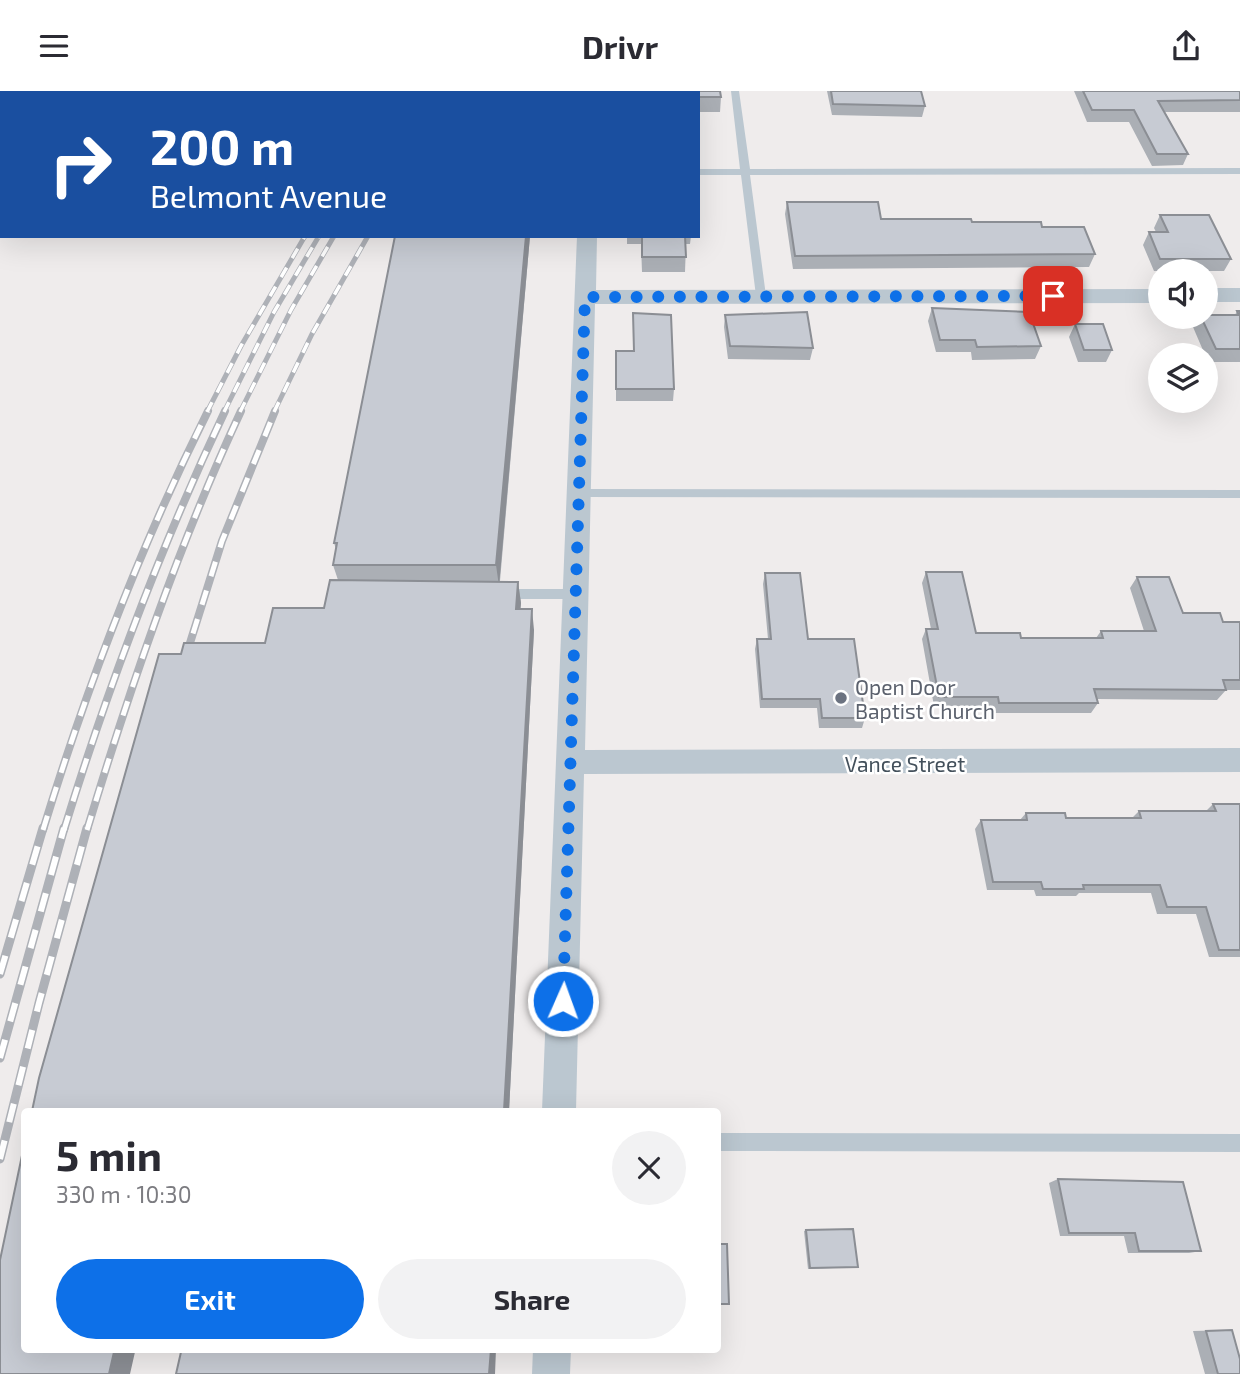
<!DOCTYPE html>
<html lang="en">
<head>
<meta charset="utf-8">
<style>
  :root { --surface:#fff; --page:#f2f2f3; --text:#2b2b33; --muted:#7c7c81; --accent:#0d70e8 }
  body { margin:0; font-family:"Exo 2",sans-serif; background:var(--page); color:var(--text); height:100vh; display:flex; flex-direction:column; font-size:26px; white-space:nowrap }
  * { box-sizing:border-box; margin:0 }
  p { font-size:23px; color:var(--muted) }
  .icon { flex:none; width:38px; height:38px; fill:none; stroke:currentColor; stroke-width:2; stroke-linecap:round; stroke-linejoin:round }
  .map { position:relative; flex:1; overflow:hidden }
  .drawer { position:absolute; left:21px; top:1017px; width:700px; height:245px; display:flex; flex-direction:column; background:var(--surface); border-radius:7px; box-shadow:0 7px 28px #0002 }
  .drawer>* { flex:none }
  .top-card { position:absolute; left:0px; top:0px; width:700px; height:147px; box-shadow:0 7px 28px #0002; background:#1a4fa0; color:#fff; overflow:hidden }
  .controls { position:absolute; left:1148px; top:168px; display:grid; gap:14px }
  .controls a { display:grid; place-items:center; width:70px; height:70px; border-radius:50%; background:var(--surface); box-shadow:0 7px 28px #0002; font-size:35px }
  .pin { position:absolute; display:grid; place-items:center; width:60px; height:60px; color:#fff; margin:-30px; border-radius:14px; box-shadow:0 4px 10px #0006 }
  .me { position:absolute; width:77px; margin:-38px; rotate:2deg; stroke-linejoin:round; filter:drop-shadow(0 0 5px #0008) }
  .turn { display:flex; align-items:center; gap:24px; height:147px; padding:0 35px; font-size:32px }
  .turn .icon { width:91px; height:91px; stroke-width:2.5 }
  .turn b { display:block; font-size:49px; line-height:60px }
  .round { display:grid; place-items:center; flex:none; width:74px; height:74px; border-radius:37px; background:var(--page) }
  .overview { display:flex; align-items:center; justify-content:space-between; height:119px; padding:0 35px }
  h1 { font-size:42px; font-weight:700; line-height:52px }
  .button { display:flex; gap:14px; margin-top:auto; padding:14px 35px }
  .button a { flex:1; height:80px; border-radius:42px; background:var(--accent); color:#fff; font-size:28px; font-weight:700; line-height:80px; text-align:center }
  .button a+a { background:var(--page); color:var(--text) }
  header { display:flex; justify-content:space-between; align-items:center; height:91px; padding:0 35px; background:var(--surface); font-size:32px; font-weight:700 }
  .map>svg:first-child { display:block }
  .lines { fill:none; stroke-linecap:round; stroke-linejoin:round }
  .lane { fill:#bbc7d0; fill-rule:evenodd }
  .street { fill:#bbc7d0; fill-rule:evenodd }
  .rail-far2-casing { stroke:#aeb1b7; stroke-width:5 }
  .rail-far1-casing { stroke:#aeb1b7; stroke-width:8 }
  .rail-casing { stroke:#aeb1b7; stroke-width:9 }
  .rail-far2 { stroke:#fff; stroke-width:3.5; stroke-dasharray:11; stroke-linecap:butt }
  .rail-far1 { stroke:#fff; stroke-width:5; stroke-dasharray:15; stroke-linecap:butt }
  .rail { stroke:#fff; stroke-width:6; stroke-dasharray:19; stroke-linecap:butt }
  .wall { fill:#abafb5 }
  .shaded-wall { fill:#8b8e94 }
  .building { fill:#c7cbd3; stroke:#8b8e94; stroke-width:2 }
  .route { stroke:#0d70e8; stroke-width:12; stroke-dasharray:0 21.6 }
  .worship-dot { fill:#6b7280; stroke:#fff; stroke-width:2.5 }
  .labels { text-anchor:middle; dominant-baseline:central; stroke-width:5; stroke-linejoin:round; paint-order:stroke }
  .worship-label { font-size:21px; fill:#5b616d; stroke:#fff; text-anchor:start }
  .street-label { font-size:21px; fill:#43505b; stroke:#fff }
</style>
</head>
<body>
<header><svg class="icon" aria-label="menu" viewBox="0 0 24 24"><path d="M4 6h16M4 12h16M4 18h16"/></svg>Drivr<svg class="icon" aria-label="share" viewBox="0 0 24 24"><path d="M12 15V3M7 8l5-5 5 5M5 13v7h14v-7"/></svg></header>
<div class="map">
<svg width="1240" height="1283" viewBox="0 0 1240 1283">
  <rect width="100%" height="100%" fill="#efecec"/>
  <g class="lines">
    <path class="lane" d="M731 0H739L750 78 1240 77V83L750 84 766 205 761 208 756 205 741 84H698V78H740Z
      M579 398 1240 399V407L579 406 573 402Z
      M503 498H576L582 503 576 508H503L497 503Z
      M718 1042 1240 1043V1061L718 1060Z"/>
    <path class="street" d="M0 0H10L2 2 0 6Z
      M581 0H599V2H581Z
      M577 145H597L596 199 1160 198V212L595 213 585 659 1240 657V681L584 683 576 1020H542Z
      M1206 197H1240V211H1206Z
      M533 1258H571L570 1283H532Z"/>
    <defs>
      <path id="rail-far2" d="M207 321 241 255 305 145
        M224 321 274 221 319 145
        M240 321 291 219 334 145
        M274 321 312 243 368 145"/>
      <path id="rail-far1" d="M184 571 222 450 275 320
        M43 739C87 595 141 454 208 320
        M64 739C108 596 161 455 225 320
        M87 739C130 597 178 455 241 320"/>
      <path id="rail" d="M0 883 43 737
        M0 967 64 737
        M0 1068 39 912 87 737"/>
    </defs>
    <use href="#rail-far2" class="rail-far2-casing"/>
    <use href="#rail-far1" class="rail-far1-casing"/>
    <use href="#rail" class="rail-casing"/>
    <use href="#rail-far2" class="rail-far2"/>
    <use href="#rail-far1" class="rail-far1"/>
    <use href="#rail" class="rail"/>
  </g>
  <path class="wall" d="M827 0H921L925 15 922 26 832 24Z
    M1074 0H1240V21H1165L1188 63 1183 74 1152 75 1129 31H1087Z
    M698 2 721 6 720 21H698Z
    M787 111 881 128 972 131 1042 136 1095 163 1089 176 793 178 785 123Z
    M1160 124 1231 168 1224 180H1154L1143 154 1149 141H1156L1154 137Z
    M530 145 500 490 518 491 521 512 520 518 534 539 509 1020H32L181 563 265 552 324 517 338 489 333 474 336 458 334 452Z
    M627 145H691L690 153H686L685 181H642L641 153H627Z
    M932 217 1041 255 1035 268 972 269 971 261H936L928 230Z
    M1237 220H1240V271H1208L1193 236 1199 226 1235 224Z
    M725 224 813 257 810 269 728 268 724 236Z
    M1075 233 1112 259 1106 271H1078L1069 246Z
    M616 260 674 298 673 310H616Z
    M926 481 976 542 1021 547H1096L1101 540H1144L1130 497 1137 486 1183 522 1223 531H1240V599H1226L1217 609 1097 608 1098 612 1091 622H993L992 615H934L922 548 926 538H931L922 492Z
    M765 482 808 548 865 627 862 637H819L817 617H760L755 558 757 548H768L763 493Z
    M1213 713H1240V866H1209L1196 823H1157L1151 802H1079L1076 805H1036L1034 799H987L975 738 981 729H1020L1026 722 1066 727H1132L1139 720H1206Z
    M1058 1088 1201 1160 1189 1162H1128L1124 1145H1060L1049 1092Z
    M806 1139 858 1176 808 1178 804 1140Z
    M1232 1239 1240 1283H1205L1193 1240Z"/>
  <path class="shaded-wall" d="M526 145H530L499 495 496 474Z
    M518 491 521 512 519 539 516 518Z
    M532 518 534 539 509 1020H504Z
    M491 1258H496L495 1283H489Z
    M114 1261H135L130 1283H109Z"/>
  <path class="building" d="M619 0H720L721 6H698V2H619Z
    M831 0H921L925 15 833 13Z
    M1083 0H1240V9L1158 10 1188 63H1157L1134 19H1092Z
    M787 111H878L881 128H971L972 131H1041L1042 136H1084L1095 163 795 165Z
    M1160 124H1209L1231 168H1160L1149 141H1168Z
    M395 145H526L496 474H333L337 452H334Z
    M642 145H685L686 166H642Z
    M932 217 1029 221 1041 255 977 256 975 249H940Z
    M1237 220H1240V258H1216L1201 226H1206V224H1239Z
    M807 221 813 257 730 255 725 224Z
    M633 222 671 224 674 298H616V260H634Z
    M1075 233H1103L1112 259H1084Z
    M926 481H962L976 542H1020L1021 547H1103L1101 540H1156L1137 486H1169L1183 522H1220L1223 531H1240V589H1223L1226 599 1094 598 1098 612H999L998 606H939L926 538H938Z
    M765 482H800L808 548H854L865 627H822L820 608H762L757 548H771Z
    M330 489 518 491 516 518H532L504 1020H32L39 987 159 563H181L184 552H265L273 517H324Z
    M1213 713H1240V859H1219L1206 816H1167L1160 794H1083L1084 798H1043L1041 791H993L981 729H1027L1026 722H1065L1066 727H1141L1139 720H1216Z
    M24 1055V1258H491L489 1283H176L181 1261H114L109 1283H0V1169Z
    M1058 1088 1183 1091 1201 1160H1139L1135 1142H1069Z
    M853 1138 858 1176 810 1177 806 1139Z
    M718 1153H727L729 1213H718Z
    M1232 1239 1240 1268V1283H1218L1206 1240Z"/>
  <g class="lines">
    <path class="route" d="M563 910 585 206 1053 205"/>
  </g>
  <circle class="worship-dot" cx="841" cy="607" r="7"/>
  <g class="labels">
    <g class="worship-label">
      <text x="855" y="595">Open Door<tspan x="855" dy="24">Baptist Church</tspan></text>
    </g>
    <g class="street-label">
      <text x="905" y="672">Vance Street</text>
    </g>
  </g>
</svg>
<div class="controls">
<a><svg class="icon" aria-label="sound" viewBox="0 0 24 24"><path d="M4 9h4l5-4v14l-5-4H4zM17 9q2 3 0 6"/></svg></a>
<a><svg class="icon" aria-label="layers" viewBox="0 0 24 24"><path d="M12 4l9 5-9 5-9-5zM3 14l9 5 9-5"/></svg></a>
</div>
<div class="pin" style="left:1053px;top:205px;background:#d93025"><svg class="icon" aria-label="arrive" viewBox="0 0 24 24"><path d="M6 21V4h12l-3 4 3 4H6"/></svg></div>
<svg class="me" style="left:563px;top:910px" viewBox="-20 -20 40 40"><circle r="17" fill="#0d70e8" stroke="#fff" stroke-width="3"/><path d="M0-11L8 9 0 5-8 9z" fill="#fff"/></svg>
<div class="top-card">
<div class="turn"><svg class="icon" aria-label="right" viewBox="0 0 24 24"><path d="M7 20v-9h11M14 6l5 5-5 5"/></svg><div><b>200 m</b>Belmont Avenue</div></div>
</div>
<section class="drawer">
<div class="overview"><div><h1>5 min</h1><p>330 m · 10:30</p></div><a class="round"><svg class="icon" aria-label="close" viewBox="0 0 24 24"><path d="M6 6l12 12M18 6L6 18"/></svg></a></div>
<div class="button"><a>Exit</a><a>Share</a></div>
</section>
</div>
</body>
</html>
